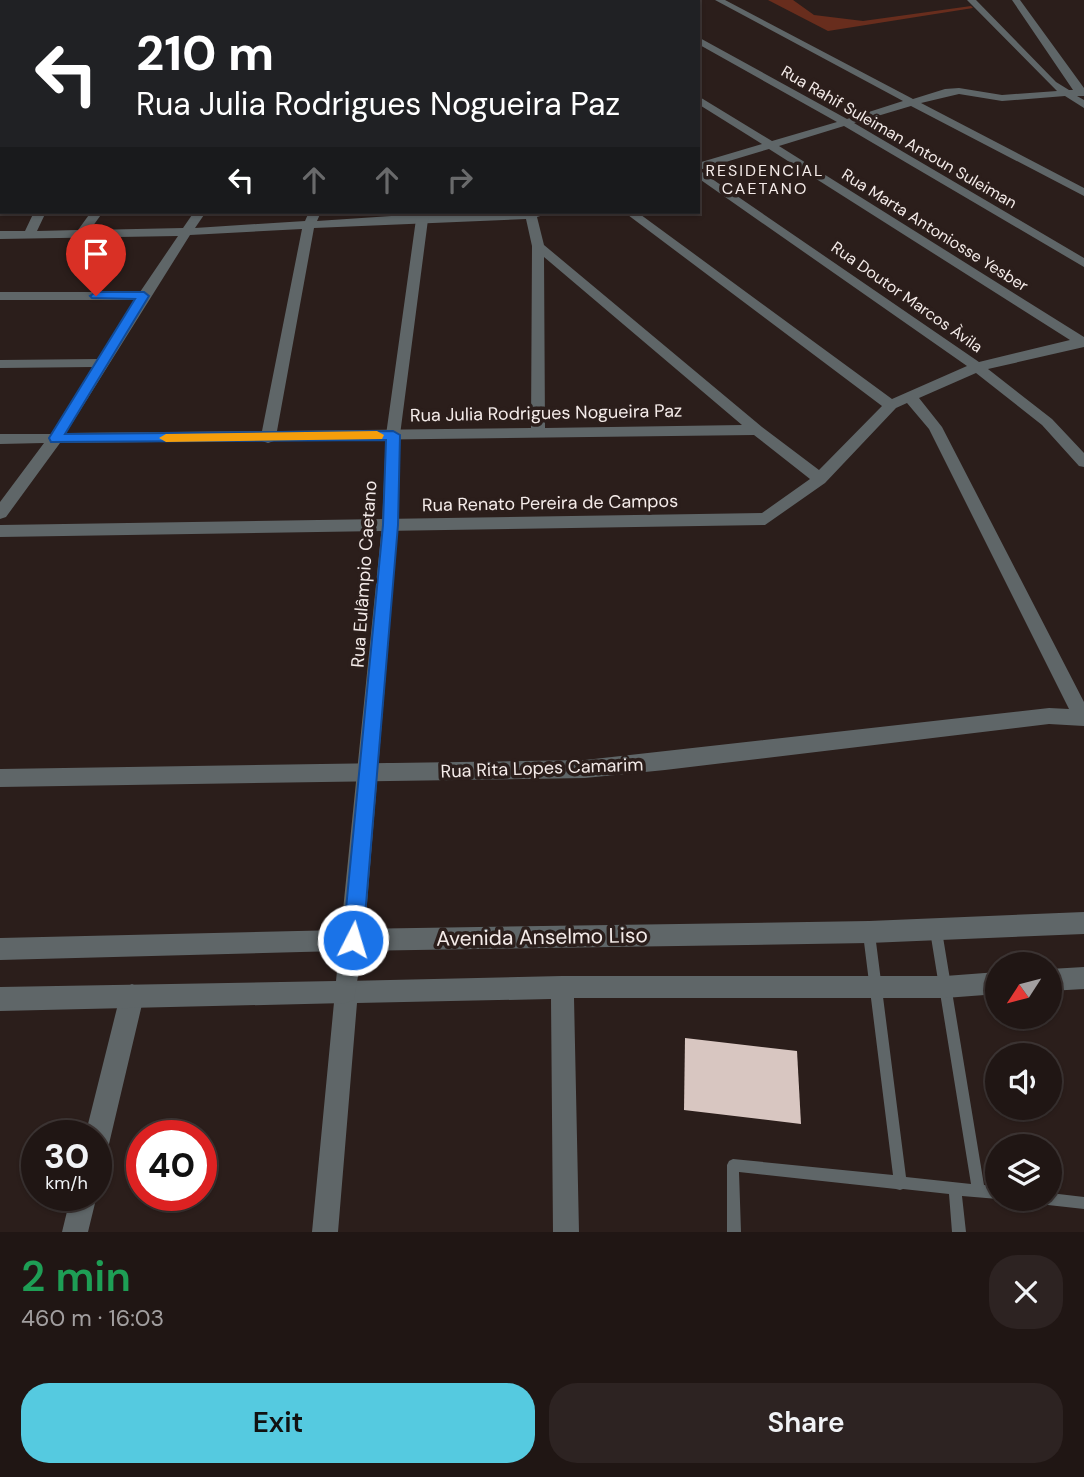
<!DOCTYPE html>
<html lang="en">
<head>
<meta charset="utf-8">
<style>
  :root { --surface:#201614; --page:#2d2322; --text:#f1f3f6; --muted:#a29fa0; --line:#3d3534; --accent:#55cae0 }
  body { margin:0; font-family:"DM Sans",sans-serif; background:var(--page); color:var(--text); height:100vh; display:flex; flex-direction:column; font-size:26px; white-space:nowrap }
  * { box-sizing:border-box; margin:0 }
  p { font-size:23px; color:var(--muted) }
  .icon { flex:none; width:38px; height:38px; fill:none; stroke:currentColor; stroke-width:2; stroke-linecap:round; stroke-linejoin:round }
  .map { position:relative; height:1232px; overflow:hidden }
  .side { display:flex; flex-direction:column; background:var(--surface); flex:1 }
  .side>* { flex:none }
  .guide { position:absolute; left:0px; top:0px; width:700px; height:214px; box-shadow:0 2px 5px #0004,0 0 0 2px var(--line); background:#202124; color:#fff; overflow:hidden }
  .needle { width:46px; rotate:234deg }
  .fabs { position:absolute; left:985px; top:952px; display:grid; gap:14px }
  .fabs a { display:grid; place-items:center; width:77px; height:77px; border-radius:50%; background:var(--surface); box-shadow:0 2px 5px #0004,0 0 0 2px var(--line); font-size:35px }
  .speed { position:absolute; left:21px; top:1120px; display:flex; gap:14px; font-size:35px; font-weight:700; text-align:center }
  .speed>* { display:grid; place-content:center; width:91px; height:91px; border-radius:50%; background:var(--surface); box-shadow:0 2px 5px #0004,0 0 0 2px var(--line); line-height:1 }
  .speed small { font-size:18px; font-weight:400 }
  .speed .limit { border:10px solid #d22; background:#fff; color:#111 }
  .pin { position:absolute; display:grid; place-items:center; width:60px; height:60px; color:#fff; margin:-72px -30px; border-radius:50% 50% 50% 0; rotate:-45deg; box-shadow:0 0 7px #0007 }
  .pin .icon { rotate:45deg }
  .me { position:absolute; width:77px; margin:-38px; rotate:5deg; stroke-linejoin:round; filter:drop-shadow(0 0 5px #0008) }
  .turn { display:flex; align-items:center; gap:24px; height:147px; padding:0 21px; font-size:32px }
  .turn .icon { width:91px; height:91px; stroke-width:2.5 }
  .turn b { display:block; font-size:49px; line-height:60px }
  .lanes { display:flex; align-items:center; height:66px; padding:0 21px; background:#0003; justify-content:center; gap:35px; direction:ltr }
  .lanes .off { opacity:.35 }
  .round { display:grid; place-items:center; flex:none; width:74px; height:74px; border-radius:28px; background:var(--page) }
  .overview { display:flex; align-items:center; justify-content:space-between; height:119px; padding:0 21px }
  h1 { font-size:42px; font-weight:600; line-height:52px; color:#1e9e55 }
  .button { display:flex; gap:14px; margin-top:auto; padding:14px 21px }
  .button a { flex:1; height:80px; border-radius:28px; background:var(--accent); color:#111; font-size:28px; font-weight:600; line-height:80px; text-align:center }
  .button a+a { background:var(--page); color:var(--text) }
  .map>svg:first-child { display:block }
  .green { fill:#682d1d }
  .building { fill:#d8c6c1 }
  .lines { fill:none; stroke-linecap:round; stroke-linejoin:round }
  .service { fill:#5f6668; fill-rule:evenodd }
  .minor { fill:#5f6668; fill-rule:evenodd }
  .tertiary { fill:#5f6668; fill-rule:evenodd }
  .secondary { fill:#818d90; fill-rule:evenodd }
  .route { fill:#1a73e8; stroke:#114b97; stroke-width:2 }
  .slow { fill:#f59e0b }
  .labels { text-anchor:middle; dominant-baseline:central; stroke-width:7; stroke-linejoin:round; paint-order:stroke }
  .far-street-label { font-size:16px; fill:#f4ebe9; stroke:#2b1e1b }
  .far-neighbourhood-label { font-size:16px; letter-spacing:2px; fill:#f4ebe9; stroke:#2b1e1b }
  .street-label { font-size:18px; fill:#f4ebe9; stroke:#2b1e1b }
  .near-street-label { font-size:21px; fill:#f4ebe9; stroke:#2b1e1b }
</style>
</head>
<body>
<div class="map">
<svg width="1084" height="1232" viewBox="0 0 1084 1232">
  <rect width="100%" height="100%" fill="#2b1e1b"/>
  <path class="green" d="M768 0H793L814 15 863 21 971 6 973 8 828 31Z"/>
  <path class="building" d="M685 1038 797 1051 801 1124 684 1110Z"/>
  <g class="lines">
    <path class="service" d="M936 926 940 927 942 931 984 1185 998 1186V1199H1000H998L962 1196 966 1232H952L949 1194 903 1189 900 1190 896 1189 739 1172 741 1232H727V1165L729 1161 733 1159 893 1175 863 934 865 930 869 929 873 930 875 934 906 1177 971 1184 930 931 932 927Z
      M1050 1193 1084 1197V1209L1048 1205 1043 1204 1042 1199H1050Z"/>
    <path class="minor" d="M604 0H616L603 2Z
      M624 0H634L635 2H625Z
      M715 0H725L913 99 945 89 959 88 1002 95 1057 91 967 0H976L1056 82 1069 90H1073L1012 0H1020L1084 88V96H1077L1084 100V108L1065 96 1002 101 959 94 921 103 1084 188V196L911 106 854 123 1084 258V267L844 126 779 146 1084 337V347L988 369 1052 419 1084 453V467L1079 466 1042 425 976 373 919 398 942 427 1084 702V726L1049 724 665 770 585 778 0 787V769L585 760 1049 708 1069 709 929 429 907 403 896 408 825 483 765 525 0 537V525L762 513 810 479 754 435 274 441 268 443 262 441 60 443 6 517 0 519V502L44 443 0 444V434H51L93 367 0 368V360L98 359 135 300H0V292H140L178 236 0 239V231H25L34 212H46L37 231 78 230 91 212H103L90 230 183 228 194 212H206L195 228 305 221 309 212H321L317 221 421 214 553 212 537 217 544 245 762 427 819 470 882 406 624 212H637L892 399 967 366 698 178V163L762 144 698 104V96L772 141 837 122 698 44V37L847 119 903 101ZM769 149 1070 340 979 362 699 170ZM526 219 532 246 531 428 277 431 314 228ZM302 229 262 431 66 433 190 235ZM544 257 742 425 545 428Z
      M0 11 2 12V19L0 18Z
      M1084 912V934L869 943 353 951 345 948 342 940 345 932 353 929 869 921Z
      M1084 967V989L1050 991V969Z
      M998 972V994L945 998H574L579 1232H553L551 999 357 1003 338 1232H312L335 992 338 984 346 981 562 976H945Z
      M132 984 140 988 144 996 109 1144 105 1153 96 1156V1136H85L120 996 124 988Z
      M96 1193 97 1195 88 1232H62L71 1195Z"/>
    <path class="tertiary" d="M444 0H452L453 2H445Z
      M417 212H429L400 435 398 525 364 940 354 1000 346 1003 0 1011V987L336 981 339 951 0 960V938L341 930 382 525 386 435Z"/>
    <path class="secondary" d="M331 0H350L329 2Z
      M406 0H425L404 2Z
      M0 39H2V45H0Z
      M2 52V58L0 59V53Z"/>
  </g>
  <path class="route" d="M96 292H144L149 296 65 434 393 431 400 435 398 525 363 940 360 947 353 950 345 947 343 940 383 525 386 440 51 442 49 438 135 299 92 298 90 296Z"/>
  <path class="slow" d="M377 431 384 435 382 439 166 442 159 438 166 434Z"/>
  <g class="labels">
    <g class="far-street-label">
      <text transform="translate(899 137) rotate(30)">Rua Rahif Suleiman Antoun Suleiman</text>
      <text transform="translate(935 230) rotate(32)">Rua Marta Antoniosse Yesber</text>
      <text transform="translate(907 297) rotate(35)">Rua Doutor Marcos Àvila</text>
    </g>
    <g class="far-neighbourhood-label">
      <text x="765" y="170">RESIDENCIAL<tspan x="765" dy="18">CAETANO</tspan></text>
    </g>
    <g class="street-label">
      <text transform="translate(546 413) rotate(-1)">Rua Julia Rodrigues Nogueira Paz</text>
      <text transform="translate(550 503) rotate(-1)">Rua Renato Pereira de Campos</text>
      <text transform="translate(364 574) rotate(-86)">Rua Eulâmpio Caetano</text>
      <text transform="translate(542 768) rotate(-2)">Rua Rita Lopes Camarim</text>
    </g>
    <g class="near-street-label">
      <text transform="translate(542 937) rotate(-1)">Avenida Anselmo Liso</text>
    </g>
  </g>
</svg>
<div class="fabs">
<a><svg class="needle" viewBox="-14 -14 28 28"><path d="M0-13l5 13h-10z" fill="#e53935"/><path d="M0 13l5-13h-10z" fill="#a29fa0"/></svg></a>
<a><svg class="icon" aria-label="sound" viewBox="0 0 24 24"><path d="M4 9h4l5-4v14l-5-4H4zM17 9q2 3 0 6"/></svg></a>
<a><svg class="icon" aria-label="layers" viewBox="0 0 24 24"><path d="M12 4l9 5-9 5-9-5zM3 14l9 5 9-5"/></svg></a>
</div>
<div class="speed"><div>30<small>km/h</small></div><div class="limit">40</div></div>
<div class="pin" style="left:96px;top:296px;background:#d93025"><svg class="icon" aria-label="arrive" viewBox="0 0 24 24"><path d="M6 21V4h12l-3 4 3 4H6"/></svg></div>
<svg class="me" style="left:353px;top:940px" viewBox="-20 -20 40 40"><circle r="17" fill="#1a73e8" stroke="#fff" stroke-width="3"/><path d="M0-11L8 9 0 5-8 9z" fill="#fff"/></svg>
<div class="guide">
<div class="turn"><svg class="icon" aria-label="left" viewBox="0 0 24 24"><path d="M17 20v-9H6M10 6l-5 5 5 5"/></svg><div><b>210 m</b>Rua Julia Rodrigues Nogueira Paz</div></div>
<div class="lanes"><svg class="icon" aria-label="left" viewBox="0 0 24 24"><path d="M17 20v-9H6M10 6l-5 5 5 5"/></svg><svg class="icon off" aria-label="ahead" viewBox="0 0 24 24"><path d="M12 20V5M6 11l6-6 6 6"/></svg><svg class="icon off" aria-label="ahead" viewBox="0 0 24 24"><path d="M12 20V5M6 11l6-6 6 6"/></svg><svg class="icon off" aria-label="right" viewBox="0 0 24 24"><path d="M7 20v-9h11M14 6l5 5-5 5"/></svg></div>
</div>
</div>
<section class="side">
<div class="overview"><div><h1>2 min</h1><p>460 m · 16:03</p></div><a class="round"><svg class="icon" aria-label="close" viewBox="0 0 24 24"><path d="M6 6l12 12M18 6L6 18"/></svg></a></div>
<div class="button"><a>Exit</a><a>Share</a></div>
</section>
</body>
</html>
